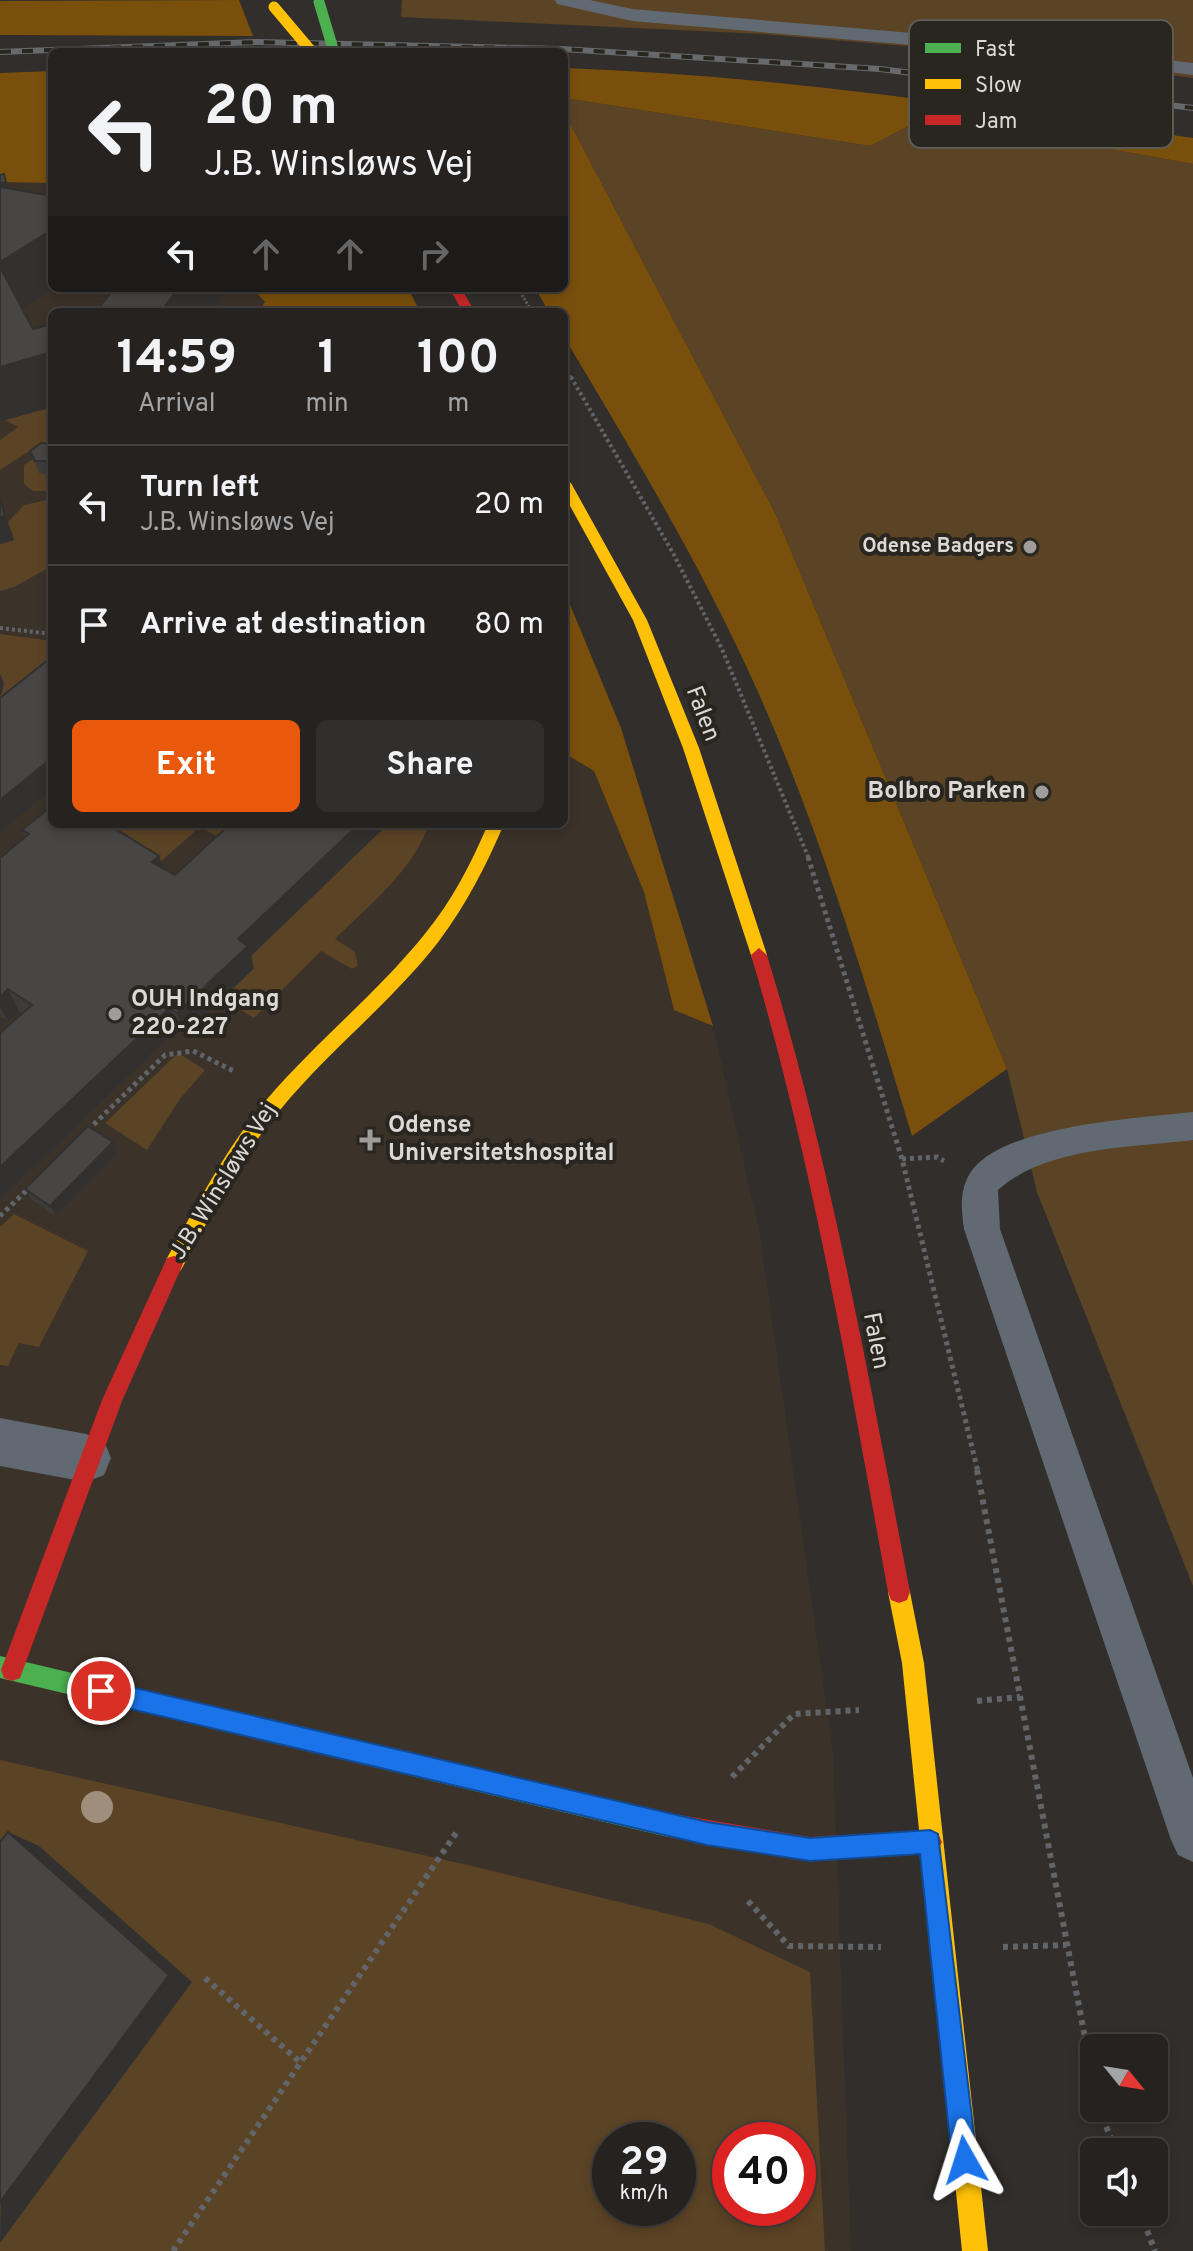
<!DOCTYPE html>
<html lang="en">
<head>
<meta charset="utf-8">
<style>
  :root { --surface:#252220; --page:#312f2d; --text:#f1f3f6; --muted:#a3a4a5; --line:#423f3e; --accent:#ea580c }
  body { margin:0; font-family:Overpass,sans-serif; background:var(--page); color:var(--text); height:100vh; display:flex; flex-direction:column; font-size:30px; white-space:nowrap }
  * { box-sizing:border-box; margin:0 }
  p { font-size:26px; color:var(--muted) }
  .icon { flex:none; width:44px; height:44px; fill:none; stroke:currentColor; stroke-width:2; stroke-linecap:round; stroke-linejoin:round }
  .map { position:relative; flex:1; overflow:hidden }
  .side { position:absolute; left:48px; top:308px; width:520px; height:520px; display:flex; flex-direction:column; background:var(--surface); border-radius:12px; box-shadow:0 4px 12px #0003,0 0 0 2px var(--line) }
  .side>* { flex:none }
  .hud { position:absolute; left:48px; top:48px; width:520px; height:244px; border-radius:12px; box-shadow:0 4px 12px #0003,0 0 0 2px var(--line); background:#252220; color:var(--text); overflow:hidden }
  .needle { width:52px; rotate:120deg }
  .buttons { position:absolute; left:1080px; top:2034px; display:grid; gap:16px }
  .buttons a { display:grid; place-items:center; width:88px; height:88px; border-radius:12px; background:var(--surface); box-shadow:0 4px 12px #0003,0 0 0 2px var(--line); font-size:40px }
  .speed { position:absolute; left:592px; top:2122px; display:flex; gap:16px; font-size:40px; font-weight:700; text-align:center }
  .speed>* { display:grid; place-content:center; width:104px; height:104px; border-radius:50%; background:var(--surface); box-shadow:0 4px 12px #0003,0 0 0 2px var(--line); line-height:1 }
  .speed small { font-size:20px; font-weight:400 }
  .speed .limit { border:12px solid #d22; background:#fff; color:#111 }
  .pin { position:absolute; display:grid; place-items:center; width:68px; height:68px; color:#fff; margin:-34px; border:4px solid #fff; border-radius:50%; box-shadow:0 2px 8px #0007 }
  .me { position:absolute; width:88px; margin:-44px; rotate:354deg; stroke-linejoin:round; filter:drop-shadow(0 0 6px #0008) }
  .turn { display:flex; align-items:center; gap:28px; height:168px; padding:0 24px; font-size:36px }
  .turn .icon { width:104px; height:104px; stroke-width:2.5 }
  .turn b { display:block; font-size:56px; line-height:68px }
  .lanes { display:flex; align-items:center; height:76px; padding:0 24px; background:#0003; justify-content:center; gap:40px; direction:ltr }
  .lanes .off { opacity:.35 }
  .eta { display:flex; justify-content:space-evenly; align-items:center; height:136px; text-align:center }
  .eta b { font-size:48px; font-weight:700; line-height:56px }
  .primary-button { display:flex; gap:16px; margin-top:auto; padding:16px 24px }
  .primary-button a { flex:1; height:92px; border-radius:12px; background:var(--accent); color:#fff; font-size:32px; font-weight:700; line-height:92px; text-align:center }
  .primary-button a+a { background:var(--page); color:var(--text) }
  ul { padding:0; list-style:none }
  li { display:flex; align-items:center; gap:24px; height:120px; padding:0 24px; border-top:2px solid var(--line) }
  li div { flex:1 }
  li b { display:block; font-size:30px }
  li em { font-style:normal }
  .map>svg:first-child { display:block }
  .built { fill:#3b3229; fill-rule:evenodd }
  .green { fill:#5b4325; fill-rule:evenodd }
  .forest { fill:#794f0c }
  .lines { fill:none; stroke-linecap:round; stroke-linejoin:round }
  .path-far3 { stroke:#61656a; stroke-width:3; stroke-dasharray:2 2; stroke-linecap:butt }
  .path-far2 { stroke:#61656a; stroke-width:4; stroke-dasharray:3 3; stroke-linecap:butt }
  .path-far1 { stroke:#61656a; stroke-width:5; stroke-dasharray:4 4; stroke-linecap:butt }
  .path { stroke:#61656a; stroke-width:6; stroke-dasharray:5 5; stroke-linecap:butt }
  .lane { fill:#616a72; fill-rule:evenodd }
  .street { fill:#616a72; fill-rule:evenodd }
  .fast { fill:#4caf50; fill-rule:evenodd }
  .slow { fill:#ffc107; fill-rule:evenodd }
  .jam { fill:#c62828; fill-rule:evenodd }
  .rail-casing { stroke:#676a6d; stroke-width:6 }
  .rail { stroke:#29251f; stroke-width:4; stroke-dasharray:11; stroke-linecap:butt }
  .fast-bridge { stroke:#4caf50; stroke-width:11 }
  .slow-bridge { stroke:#ffc107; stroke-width:11 }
  .tree { fill:#9e8e7b }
  .wall { fill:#3e3c3a }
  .shaded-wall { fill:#323130 }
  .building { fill:#484644; stroke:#323130; stroke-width:2 }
  .route { fill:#1a73e8; stroke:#114b97; stroke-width:2 }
  .poi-dot { fill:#a09c9a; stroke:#29251f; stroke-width:3 }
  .labels { text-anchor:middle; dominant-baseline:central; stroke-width:8; stroke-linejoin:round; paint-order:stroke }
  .far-poi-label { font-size:20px; font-weight:bold; fill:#dbd8d5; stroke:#29251f; text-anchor:end }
  .street-label { font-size:24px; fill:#dbd8d5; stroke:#29251f }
  .poi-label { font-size:24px; font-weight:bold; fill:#dbd8d5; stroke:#29251f; text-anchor:start }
  .key { fill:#29251f; stroke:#5e5b56; stroke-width:2 }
  .key-label { font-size:22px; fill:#dbd8d5 }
</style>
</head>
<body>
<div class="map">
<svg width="1193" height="2251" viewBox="0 0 1193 2251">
  <rect width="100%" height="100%" fill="#312e2b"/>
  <path class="built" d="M0 182 52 183V288H252L265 302 258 312H52V824H564V753L594 771 644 892 674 1010 713 1026 760 1235 833 1753 851 2251H0ZM610 2140H678V2208H610ZM730 2140H798V2208H730Z"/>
  <path class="green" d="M402 0H1193V78L1025 56 762 34 401 17Z
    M564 98 870 146 928 116 1193 164V1586L1037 1192 1007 1069 776 515 564 112Z
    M52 407V444L31 450 0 470V440L18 427 5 420Z
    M44 452 39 473 52 474V491H33L24 484V465Z
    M52 499V566L14 587 0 591V544L14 540 8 522 24 505Z
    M0 634 52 641V689L0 729Z
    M80 824H258L238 847 200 827 152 869Z
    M388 824H429C413 871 369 905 335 939L355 952 358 965 352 969 321 951 254 1018 223 999 254 968 245 961Z
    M178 1053 205 1070 180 1099 147 1150 105 1123Z
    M14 1214 88 1251 39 1347 19 1343 8 1366 0 1365V1227Z
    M0 1760 472 1866 709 1924 810 1972 825 2251H0ZM610 2140H678V2208H610ZM730 2140H798V2208H730Z"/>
  <path class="forest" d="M239 0 253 36 0 35V1Z
    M564 68C775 75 984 108 1193 138V164L928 116 870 146 564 98Z
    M52 71V183L0 182V73Z
    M564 112 776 515 1007 1069 912 1136C863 974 814 809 741 655 689 545 626 441 564 337V312H549L535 288H564Z
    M252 288H408L420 312H258L265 302Z
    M564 590 621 728 713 1026 674 1010 644 892 594 771 564 753Z"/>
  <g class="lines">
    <path class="path-far3" d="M518 288 532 312
      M564 365 572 379"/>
    <path class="path-far2" d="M571 377 673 553 722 649 809 859
      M0 628 52 634"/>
    <path class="path-far1" d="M808 857 902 1159 978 1472
      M88 1130 165 1055 193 1051 236 1072
      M902 1159 937 1157 944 1161
      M0 1216 29 1188"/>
    <path class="path" d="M977 1470 1094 2085
      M977 1701 1020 1697
      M732 1777 794 1714 859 1710
      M748 1901 789 1946 881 1947
      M1003 1947 1066 1945
      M205 1978 301 2063
      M1099 2108 1116 2152
      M1140 2212 1155 2251
      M173 2251 456 1833"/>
    <path class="lane" d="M555 0H590L632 9 1029 43 1193 63V75L1029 55 632 21 557 4Z
      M1193 1112V1140C1131 1148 1047 1146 998 1190L1000 1229 1193 1778V1862L1178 1855 1171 1840 964 1229C961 1208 959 1187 973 1169 1008 1125 1139 1118 1193 1112Z"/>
    <path class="street" d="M0 1418 86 1434 104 1441 111 1458 104 1475 86 1482 0 1466Z"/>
    <path class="fast" d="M0 1656 668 1813 676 1817 680 1825 676 1833 668 1837 0 1678Z"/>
    <path class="slow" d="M564 479 571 483 647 620 699 748 767 955 765 960H753L751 955 683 748 633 620 564 495Z
      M488 824H504C486 866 466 905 439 941 392 1002 329 1050 280 1110 240 1158 211 1215 181 1270L174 1272 167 1270 165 1264 167 1258C198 1203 227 1146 268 1098 317 1041 377 993 424 935 452 901 471 864 488 824Z
      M899 1581 907 1584 910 1592 924 1663 988 2251H962L902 1663 888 1592 891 1584Z"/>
    <path class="jam" d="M449 288H461L475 312H463Z
      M759 948 767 955C831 1164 869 1378 910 1592L907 1600 899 1603 891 1600 888 1592C849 1378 813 1164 751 955Z
      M174 1256 181 1258 183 1264 122 1401 23 1670 20 1678 12 1681 4 1678 1 1670 102 1400 167 1258Z
      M668 1813 810 1837 930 1830 938 1834 942 1842 938 1850 930 1854 810 1861 668 1837 660 1833 656 1825 660 1817Z"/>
    <defs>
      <path id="rail" d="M0 52 257 42 562 49 880 69 1193 108"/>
    </defs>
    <use href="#rail" class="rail-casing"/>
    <use href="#rail" class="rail"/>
    <path class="fast-bridge" d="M319 2 334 52"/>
    <path class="slow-bridge" d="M274 7 312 52"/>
  </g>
  <circle class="tree" cx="97" cy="1807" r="16"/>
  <path class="wall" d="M52 444V474L39 473 30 451Z
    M22 830 164 869 251 956 254 968 185 1034 177 1029 0 1199V1033L23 1013 19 1011 8 1021 0 1016V858L25 837Z
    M113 1142 118 1153 56 1216 31 1199 25 1189Z"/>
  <path class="shaded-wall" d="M4 174 10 195 0 197V183Z
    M50 231 52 237V288H54L15 314 0 269V262Z
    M179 288H219L221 299 211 312H160Z
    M52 352V407L2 421 0 418V367Z
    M0 499 14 540 0 544Z
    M0 674 4 683 1 696 0 694Z
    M52 758V789L0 832V800Z
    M359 824H388L251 956 254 968 185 1034 177 1013 238 939Z
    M159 856 167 878 152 862Z
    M8 989 19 1011 8 1021 0 1007V997Z
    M169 1008 177 1029 0 1199V1167Z
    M113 1142 118 1153 56 1216 50 1206Z
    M8 1832 39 1846 192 1982 0 2243Z"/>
  <path class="building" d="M4 174 6 182 0 183V175Z
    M0 187 52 196V231H50L0 262Z
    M0 267 33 329 52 324V352L0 367Z
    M115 288H179L160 312H95Z
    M41 443 52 444V460L50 461H35L30 451Z
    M0 500 5 516 0 517Z
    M48 660 52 663V758L0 800V698Z
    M52 806V824H107L159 856 152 862 175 875 230 824H359L238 939 248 946 215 977 177 1013 169 1008 0 1167V1033L32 1005 8 989 0 997V858L29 834 22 830Z
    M88 1126 113 1142 50 1206 25 1189Z
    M8 1832 169 1975 0 2202V1842Z"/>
  <path class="route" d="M101 1680 707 1822 810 1838 930 1830 938 1834 977 2160 974 2169 965 2172 956 2169 952 2160 920 1854 810 1861 707 1845 101 1702 94 1699 90 1691 94 1683Z"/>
  <g class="poi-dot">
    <circle cx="1030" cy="547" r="8"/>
    <circle cx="1042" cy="792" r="8"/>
    <circle cx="115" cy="1014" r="8"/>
    <path d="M366 1128h8v8h8v8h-8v8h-8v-8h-8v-8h8z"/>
  </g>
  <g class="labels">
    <g class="far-poi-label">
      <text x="1014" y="547">Odense Badgers</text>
    </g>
    <g class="street-label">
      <text transform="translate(702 714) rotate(69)">Falen</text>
      <text transform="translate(224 1182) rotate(-58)">J.B. Winsløws Vej</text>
      <text transform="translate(875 1341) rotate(79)">Falen</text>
    </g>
    <g class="poi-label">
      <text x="1026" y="792" text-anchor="end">Bolbro Parken</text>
      <text x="131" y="1000">OUH Indgang<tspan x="131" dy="28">220-227</tspan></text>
      <text x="388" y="1126">Odense<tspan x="388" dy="28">Universitetshospital</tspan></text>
    </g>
  </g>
  <rect x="909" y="20" width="264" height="128" rx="12" class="key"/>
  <rect x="925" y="43" width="36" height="10" fill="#4caf50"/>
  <rect x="925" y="79" width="36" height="10" fill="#ffc107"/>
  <rect x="925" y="115" width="36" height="10" fill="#c62828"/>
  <g class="key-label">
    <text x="975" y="56">Fast</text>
    <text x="975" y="92">Slow</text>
    <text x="975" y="128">Jam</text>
  </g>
</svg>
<div class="buttons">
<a><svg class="needle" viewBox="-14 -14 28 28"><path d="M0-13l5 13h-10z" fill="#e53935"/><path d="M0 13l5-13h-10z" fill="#a3a4a5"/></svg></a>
<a><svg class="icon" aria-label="sound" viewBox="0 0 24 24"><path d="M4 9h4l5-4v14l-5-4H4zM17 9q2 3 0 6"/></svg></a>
</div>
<div class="speed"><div>29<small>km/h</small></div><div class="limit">40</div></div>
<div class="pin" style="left:101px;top:1691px;background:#d93025"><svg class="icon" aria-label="arrive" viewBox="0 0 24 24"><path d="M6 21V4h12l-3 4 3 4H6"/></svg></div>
<svg class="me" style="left:965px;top:2160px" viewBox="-20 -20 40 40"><path d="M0-17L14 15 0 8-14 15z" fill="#1a73e8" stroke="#fff" stroke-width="4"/></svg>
<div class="hud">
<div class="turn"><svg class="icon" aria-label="left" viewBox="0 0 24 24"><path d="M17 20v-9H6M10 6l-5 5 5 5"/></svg><div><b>20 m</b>J.B. Winsløws Vej</div></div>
<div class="lanes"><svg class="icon" aria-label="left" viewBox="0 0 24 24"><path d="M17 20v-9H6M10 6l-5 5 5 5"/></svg><svg class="icon off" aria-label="ahead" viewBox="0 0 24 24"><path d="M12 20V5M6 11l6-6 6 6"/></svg><svg class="icon off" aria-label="ahead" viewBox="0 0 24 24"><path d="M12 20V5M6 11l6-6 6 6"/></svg><svg class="icon off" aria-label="right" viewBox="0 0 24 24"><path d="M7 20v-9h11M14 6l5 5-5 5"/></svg></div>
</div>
<section class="side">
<div class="eta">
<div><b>14:59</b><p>Arrival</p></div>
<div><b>1</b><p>min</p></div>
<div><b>100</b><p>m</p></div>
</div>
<ul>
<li><svg class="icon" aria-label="left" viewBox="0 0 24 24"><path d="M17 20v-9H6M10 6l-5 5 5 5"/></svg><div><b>Turn left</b><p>J.B. Winsløws Vej</p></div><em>20 m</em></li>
<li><svg class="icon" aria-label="arrive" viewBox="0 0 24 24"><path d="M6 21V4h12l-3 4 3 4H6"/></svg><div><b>Arrive at destination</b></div><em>80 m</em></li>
</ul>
<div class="primary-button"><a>Exit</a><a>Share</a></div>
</section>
</div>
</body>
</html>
